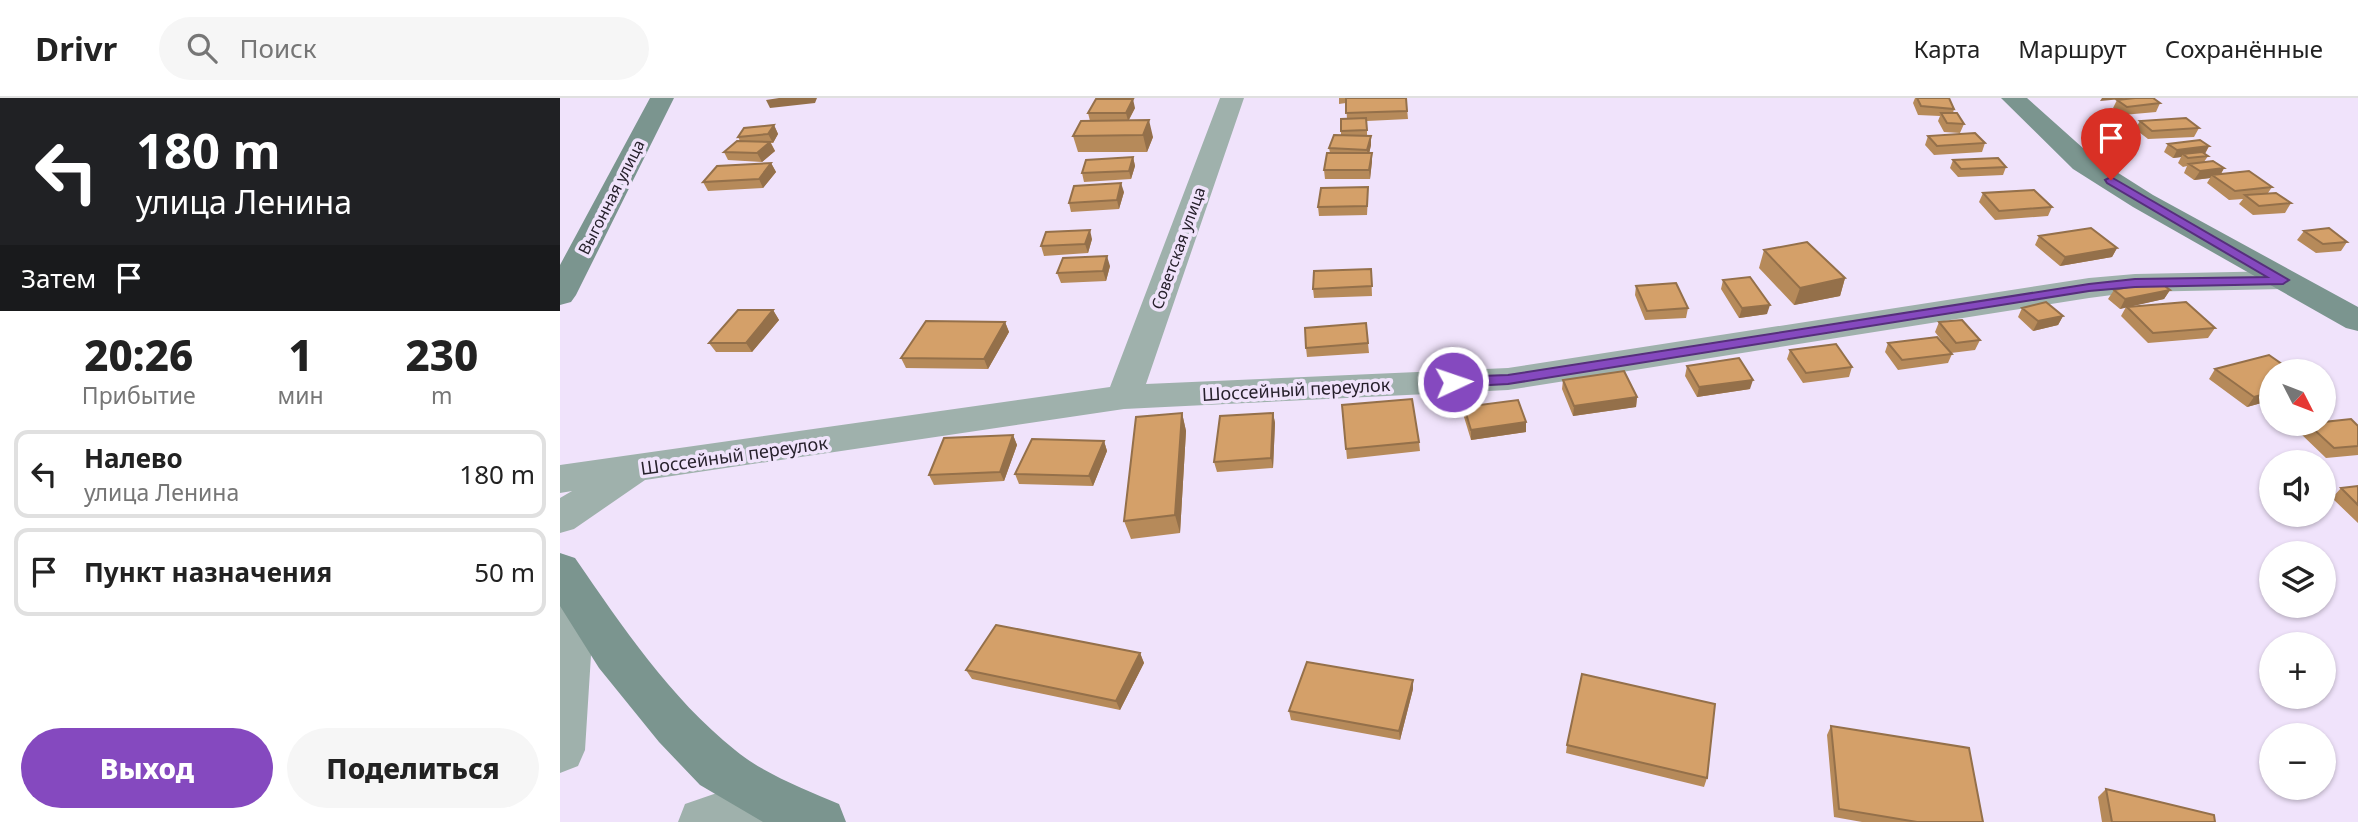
<!DOCTYPE html>
<html lang="ru">
<head>
<meta charset="utf-8">
<style>
  :root { --surface:#fff; --page:#f6f6f6; --text:#222; --muted:#767676; --line:#e0e0e0; --accent:#8549bf }
  body { margin:0; font-family:"Noto Sans",sans-serif; background:var(--page); color:var(--text); height:100vh; display:flex; flex-direction:column; font-size:26px; white-space:nowrap }
  * { box-sizing:border-box; margin:0 }
  p { font-size:23px; color:var(--muted) }
  .icon { flex:none; width:38px; height:38px; fill:none; stroke:currentColor; stroke-width:2; stroke-linecap:round; stroke-linejoin:round }
  .map { position:relative; flex:1; overflow:hidden }
  .sheet { display:flex; flex-direction:column; background:var(--surface); width:560px }
  .sheet>* { flex:none }
  .guide { background:#202124; color:#fff; overflow:hidden }
  .needle { width:46px; rotate:132deg }
  .fabs { position:absolute; left:1699px; top:261px; display:grid; gap:14px }
  .fabs a { display:grid; place-items:center; width:77px; height:77px; border-radius:50%; background:var(--surface); box-shadow:0 2px 5px #0004; font-size:35px }
  .pin { position:absolute; display:grid; place-items:center; width:60px; height:60px; color:#fff; margin:-72px -30px; border-radius:50% 50% 50% 0; rotate:-45deg; box-shadow:0 0 7px #0007 }
  .pin .icon { rotate:45deg }
  .me { position:absolute; width:77px; margin:-38px; rotate:87deg; stroke-linejoin:round; filter:drop-shadow(0 0 5px #0008) }
  .turn { display:flex; align-items:center; gap:24px; height:147px; padding:0 21px; font-size:32px }
  .turn .icon { width:91px; height:91px; stroke-width:2.5 }
  .turn b { display:block; font-size:49px; line-height:60px }
  .then { display:flex; align-items:center; height:66px; padding:0 21px; background:#0003; gap:14px; font-size:26px }
  .eta { display:flex; justify-content:space-evenly; align-items:center; height:119px; text-align:center }
  .eta b { font-size:42px; font-weight:800; line-height:49px }
  .primary-button { display:flex; gap:14px; margin-top:auto; padding:14px 21px }
  .primary-button a { flex:1; height:80px; border-radius:42px; background:var(--accent); color:#fff; font-size:28px; font-weight:800; line-height:80px; text-align:center }
  .primary-button a+a { background:var(--page); color:var(--text) }
  ul { padding:0; list-style:none }
  li { display:flex; align-items:center; gap:21px; height:88px; margin:0 14px 10px; padding:0 7px; border:4px solid var(--line); border-radius:14px }
  li div { flex:1 }
  li b { display:block; font-size:26px }
  li em { font-style:normal }
  header { display:flex; align-items:center; gap:42px; box-sizing:border-box; height:98px; padding:0 35px; background:var(--surface); border-bottom:2px solid var(--line) }
  header strong { font-size:33px }
  nav { display:flex; gap:38px; margin-inline-start:auto; font-size:24px }
  .search { width:490px; height:63px; background:var(--page); display:flex; align-items:center; gap:18px; box-sizing:border-box; padding:0 24px; border-radius:38px; color:var(--muted); font-size:26px }
  main { display:flex; flex:1; min-height:0 }
  .map>svg:first-child { display:block }
  .lines { fill:none; stroke-linecap:round; stroke-linejoin:round }
  .street { fill:#9fb1ac; fill-rule:evenodd }
  .secondary { fill:#7b958f; fill-rule:evenodd }
  .wall { fill:#b68a5a }
  .shaded-wall { fill:#94704a }
  .building { fill:#d4a069; stroke:#94704a; stroke-width:2 }
  .route { fill:#8549bf; stroke:#562f7c; stroke-width:2 }
  .labels { text-anchor:middle; dominant-baseline:central; stroke-width:7; stroke-linejoin:round; paint-order:stroke }
  .far-street-label { font-size:16px; fill:#27212c; stroke:#f0e3fb }
  .street-label { font-size:18px; fill:#27212c; stroke:#f0e3fb }
</style>
</head>
<body>
<header>
<strong>Drivr</strong>
<div class="search"><svg class="icon" aria-label="search" viewBox="0 0 24 24"><circle cx="10" cy="10" r="6"/><path d="M15 15l6 6"/></svg>Поиск</div>
<nav><a>Карта</a><a>Маршрут</a><a>Сохранённые</a></nav>
</header>
<main>
<section class="sheet">
<div class="guide">
<div class="turn"><svg class="icon" aria-label="left" viewBox="0 0 24 24"><path d="M17 20v-9H6M10 6l-5 5 5 5"/></svg><div><b>180 m</b>улица Ленина</div></div>
<div class="then">Затем<svg class="icon" aria-label="arrive" viewBox="0 0 24 24"><path d="M6 21V4h12l-3 4 3 4H6"/></svg></div>
</div>
<div class="eta">
<div><b>20:26</b><p>Прибытие</p></div>
<div><b>1</b><p>мин</p></div>
<div><b>230</b><p>m</p></div>
</div>
<ul>
<li><svg class="icon" aria-label="left" viewBox="0 0 24 24"><path d="M17 20v-9H6M10 6l-5 5 5 5"/></svg><div><b>Налево</b><p>улица Ленина</p></div><em>180 m</em></li>
<li><svg class="icon" aria-label="arrive" viewBox="0 0 24 24"><path d="M6 21V4h12l-3 4 3 4H6"/></svg><div><b>Пункт назначения</b></div><em>50 m</em></li>
</ul>
<div class="primary-button"><a>Выход</a><a>Поделиться</a></div>
</section>
<div class="map">
<svg width="1798" height="724" viewBox="0 0 1798 724">
  <rect width="100%" height="100%" fill="#f0e3fb"/>
  <g class="lines">
    <path class="street" d="M660 0H684L586 286 948 270 1529 180 1575 176 1723 173 1734 175 1739 182 1734 189 1723 191 1575 194 1529 200 948 292 564 311 85 382 14 431 0 435V400L12 393 0 395V367L550 289Z
      M13 477 28 482 35 494 25 652 18 668 0 675V481Z
      M209 677 227 684 235 701 227 718 213 724H118L125 706Z"/>
    <path class="secondary" d="M90 0H114L16 197 11 204 0 207V167Z
      M1441 0H1467L1533 59 1593 97 1798 209V233L1786 230 1573 109 1513 71Z
      M0 455 15 460C62 528 110 600 175 652 204 676 244 691 279 706L286 724H203L140 687 99 644 39 570 0 508Z"/>
  </g>
  <path class="wall" d="M779 0H846L848 21 807 23V38H811V47L809 55 812 63 810 81H765L764 72 770 55 769 50 781 37V33L787 21 786 5 779 6Z
    M1355 0H1389L1394 11 1393 15 1404 26 1400 35 1384 34 1378 23 1380 18 1358 17 1353 5Z
    M1557 2 1600 5 1596 14 1563 17 1553 10Z
    M575 10 569 22 593 39 587 54H518L513 38 530 23 528 15Z
    M1580 23 1639 30 1634 39 1588 41 1575 31Z
    M214 27 218 36 213 45H211L215 53 202 64 168 62 164 54 180 43 178 39Z
    M1368 38 1425 45 1422 54 1374 57 1365 47Z
    M1608 46 1649 48 1645 56 1648 58 1644 64 1664 70 1661 76 1712 89 1708 95 1731 105 1725 115 1693 117 1679 106 1683 101 1669 102 1647 85 1650 80 1634 82 1624 75 1627 68 1623 69 1618 65 1621 59 1613 60 1604 54Z
    M573 59 575 68 571 81 524 84 522 75Z
    M1393 62 1446 69 1443 77 1398 79 1390 70Z
    M211 65 216 74 203 90 148 93 143 84Z
    M564 94 559 111 511 114 509 105Z
    M1423 95 1492 109 1488 118 1435 122 1419 104Z
    M808 98 807 117 759 118 758 109Z
    M1744 133 1787 144 1781 153 1756 155 1737 142Z
    M1479 138 1557 150 1552 159 1500 168 1475 147Z
    M532 141 528 155 484 158 481 148Z
    M1204 152 1285 180 1280 198 1234 207 1199 170Z
    M550 168 546 183 501 185 497 175Z
    M811 171 812 198 754 200 753 191Z
    M1163 182 1207 216 1179 220 1161 191Z
    M1076 188 1128 210 1126 220 1085 222 1075 197Z
    M1554 192H1610L1604 201 1571 208 1655 230 1648 240 1588 245 1561 218 1566 209 1560 211 1548 201Z
    M1462 210 1503 218 1498 227 1473 233 1458 219Z
    M213 212 219 222 192 254H156L149 245Z
    M445 224 449 234 428 271 346 270 341 260Z
    M1379 224 1420 242 1415 252 1391 255 1375 234Z
    M806 225 809 255 747 259 746 250Z
    M1328 245 1392 256 1388 265 1338 272 1325 254Z
    M1230 252 1292 269 1289 279 1243 285 1227 261Z
    M1127 268 1190 291 1137 299 1125 278Z
    M1655 271 1712 273V302L1687 309 1649 281Z
    M1003 282 1077 299 1076 309 1013 318 1002 291Z
    M782 307 859 344 860 353 787 361Z
    M904 309 966 334 911 342 904 319Z
    M622 315 626 333 620 435 571 441 564 423Z
    M713 315 715 325 713 370 657 374 654 364Z
    M1748 326 1798 328V357L1766 360 1740 335Z
    M453 337 457 347 444 383 374 387 369 377Z
    M544 343 547 353 533 388 459 386 455 376Z
    M1798 388V425L1772 400 1781 390Z
    M580 555 584 565 560 612 412 581 406 572Z
    M853 582V591L840 642 731 622 729 613Z
    M1271 628 1423 724H1302L1274 719 1267 637Z
    M1007 647 1147 680 1144 689 1006 655Z
    M1546 691 1655 724H1542L1538 699Z"/>
  <path class="shaded-wall" d="M219 0H257L255 5 210 10 206 2Z
    M1542 0H1573L1540 3Z
    M573 1 575 10 568 23 566 15Z
    M589 22 593 39 587 54 583 37Z
    M214 27 218 36 213 45 208 36Z
    M811 38V47L808 61 807 52Z
    M210 44 215 53 202 64 197 55Z
    M1649 48 1644 57 1623 56 1621 59 1613 60 1617 52Z
    M812 55V63L810 81 809 72Z
    M573 59 575 68 571 81 569 73Z
    M211 65 216 74 203 90 199 81Z
    M1664 70 1659 79 1652 77 1650 80 1634 82 1640 73Z
    M561 85 564 94 559 111 557 102Z
    M530 132 532 141 528 155 525 146Z
    M1557 150 1552 159 1500 168 1505 159Z
    M547 158 550 168 546 183 543 173Z
    M1285 180 1280 198 1234 207 1240 190Z
    M1610 192 1604 201 1560 211 1565 201Z
    M1210 207 1207 216 1179 220 1182 210Z
    M213 212 219 222 192 254 186 245Z
    M1503 218 1498 227 1473 233 1478 223Z
    M445 224 449 234 428 271 424 261Z
    M1193 282 1190 291 1137 299 1139 289Z
    M1712 294V302L1687 309 1694 299Z
    M1077 299 1076 309 1013 318 1014 308Z
    M622 315 626 333 620 435 615 417Z
    M713 315 715 325 713 370 711 360Z
    M966 324V334L911 342V332Z
    M453 337 457 347 444 383 440 374Z
    M544 343 547 353 533 388 529 378Z
    M580 555 584 565 560 612 556 603Z
    M853 582V591L840 642 839 633Z"/>
  <path class="building" d="M786 0H846L847 13 786 15Z
    M1357 0H1389L1394 11 1361 8Z
    M1575 0H1593L1600 5 1567 9 1557 2Z
    M536 1H573L566 15H528Z
    M1381 15H1397L1404 26 1387 25Z
    M806 20 807 32 781 33V21Z
    M1626 20 1639 30 1592 33 1580 23Z
    M589 22 583 37 513 38 521 23Z
    M214 27 208 36 178 39 184 30Z
    M1415 35 1425 45 1377 48 1368 38Z
    M774 37 811 38 807 52 769 50Z
    M1640 42 1649 48 1617 52 1608 46Z
    M177 43 210 44 197 55 164 54Z
    M1642 54 1648 58 1628 60 1623 56Z
    M767 55H812L809 72H764Z
    M573 59 569 73 522 75 526 62Z
    M1438 60 1446 69 1401 71 1393 62Z
    M1653 63 1664 70 1640 73 1629 66Z
    M211 65 199 81 143 84 157 68Z
    M1689 73 1712 89 1675 93 1652 77Z
    M561 85 557 102 509 105 514 88Z
    M808 89 807 108 758 109 761 90Z
    M1474 92 1492 109 1439 113 1423 95Z
    M1716 95 1731 105 1699 108 1685 97Z
    M1531 130 1557 150 1505 159 1479 138Z
    M1769 130 1787 144 1763 146 1744 133Z
    M530 132 525 146 481 148 486 134Z
    M1247 144 1285 180 1240 190 1204 152Z
    M547 158 543 173 497 175 503 160Z
    M811 171 812 188 753 191 754 173Z
    M1190 179 1210 207 1182 210 1163 182Z
    M1598 183 1610 192 1565 201 1554 192Z
    M1116 185 1128 210 1087 213 1076 188Z
    M1486 204 1503 218 1478 223 1462 210Z
    M1626 204 1655 230 1593 235 1567 209Z
    M178 212H213L186 245H149Z
    M1402 222 1420 242 1396 245 1379 224Z
    M366 223 445 224 424 261 341 260Z
    M806 225 808 245 746 250 745 230Z
    M1377 239 1392 256 1342 262 1328 245Z
    M1276 246 1292 269 1246 275 1230 252Z
    M1709 257 1732 273H1712V294L1694 299 1655 271Z
    M1179 260 1193 282 1139 289 1127 268Z
    M1064 273 1077 299 1014 308 1003 282Z
    M852 301 859 344 786 351 782 307Z
    M958 302 966 324 911 332 904 309Z
    M622 315 615 417 564 423 576 319Z
    M713 315 711 360 654 364 660 318Z
    M1791 321 1798 328V348L1774 350 1748 326H1764V324Z
    M453 337 440 374 369 377 384 340Z
    M472 341 544 343 529 378 455 376Z
    M1798 388V407L1781 390Z
    M436 527 580 555 556 603 406 572Z
    M747 564 853 582 839 633 729 613Z
    M1022 576 1155 606 1147 680 1007 647Z
    M1271 628 1409 650 1423 724H1357L1279 711Z
    M1546 691 1654 717 1655 724H1552Z"/>
  <path class="route" d="M1551 79 1729 182 1723 186 1575 189 1529 193 948 286 893 289 886 284 893 279 948 277 1529 186 1575 181 1707 179 1547 85 1545 82Z"/>
  <g class="labels">
    <g class="far-street-label">
      <text transform="translate(51 99) rotate(-63)">Выгонная улица</text>
      <text transform="translate(618 150) rotate(-70)">Советская улица</text>
    </g>
    <g class="street-label">
      <text transform="translate(736 291) rotate(-3)">Шоссейный переулок</text>
      <text transform="translate(174 357) rotate(-8)">Шоссейный переулок</text>
    </g>
  </g>
</svg>
<div class="fabs">
<a><svg class="needle" viewBox="-14 -14 28 28"><path d="M0-13l5 13h-10z" fill="#e53935"/><path d="M0 13l5-13h-10z" fill="#767676"/></svg></a>
<a><svg class="icon" aria-label="sound" viewBox="0 0 24 24"><path d="M4 9h4l5-4v14l-5-4H4zM17 9q2 3 0 6"/></svg></a>
<a><svg class="icon" aria-label="layers" viewBox="0 0 24 24"><path d="M12 4l9 5-9 5-9-5zM3 14l9 5 9-5"/></svg></a>
<a>+</a>
<a>−</a>
</div>
<div class="pin" style="left:1551px;top:82px;background:#d93025"><svg class="icon" aria-label="arrive" viewBox="0 0 24 24"><path d="M6 21V4h12l-3 4 3 4H6"/></svg></div>
<svg class="me" style="left:893px;top:284px" viewBox="-20 -20 40 40"><circle r="17" fill="#8549bf" stroke="#fff" stroke-width="3"/><path d="M0-11L8 9 0 5-8 9z" fill="#fff"/></svg>
</div>
</main>
</body>
</html>
